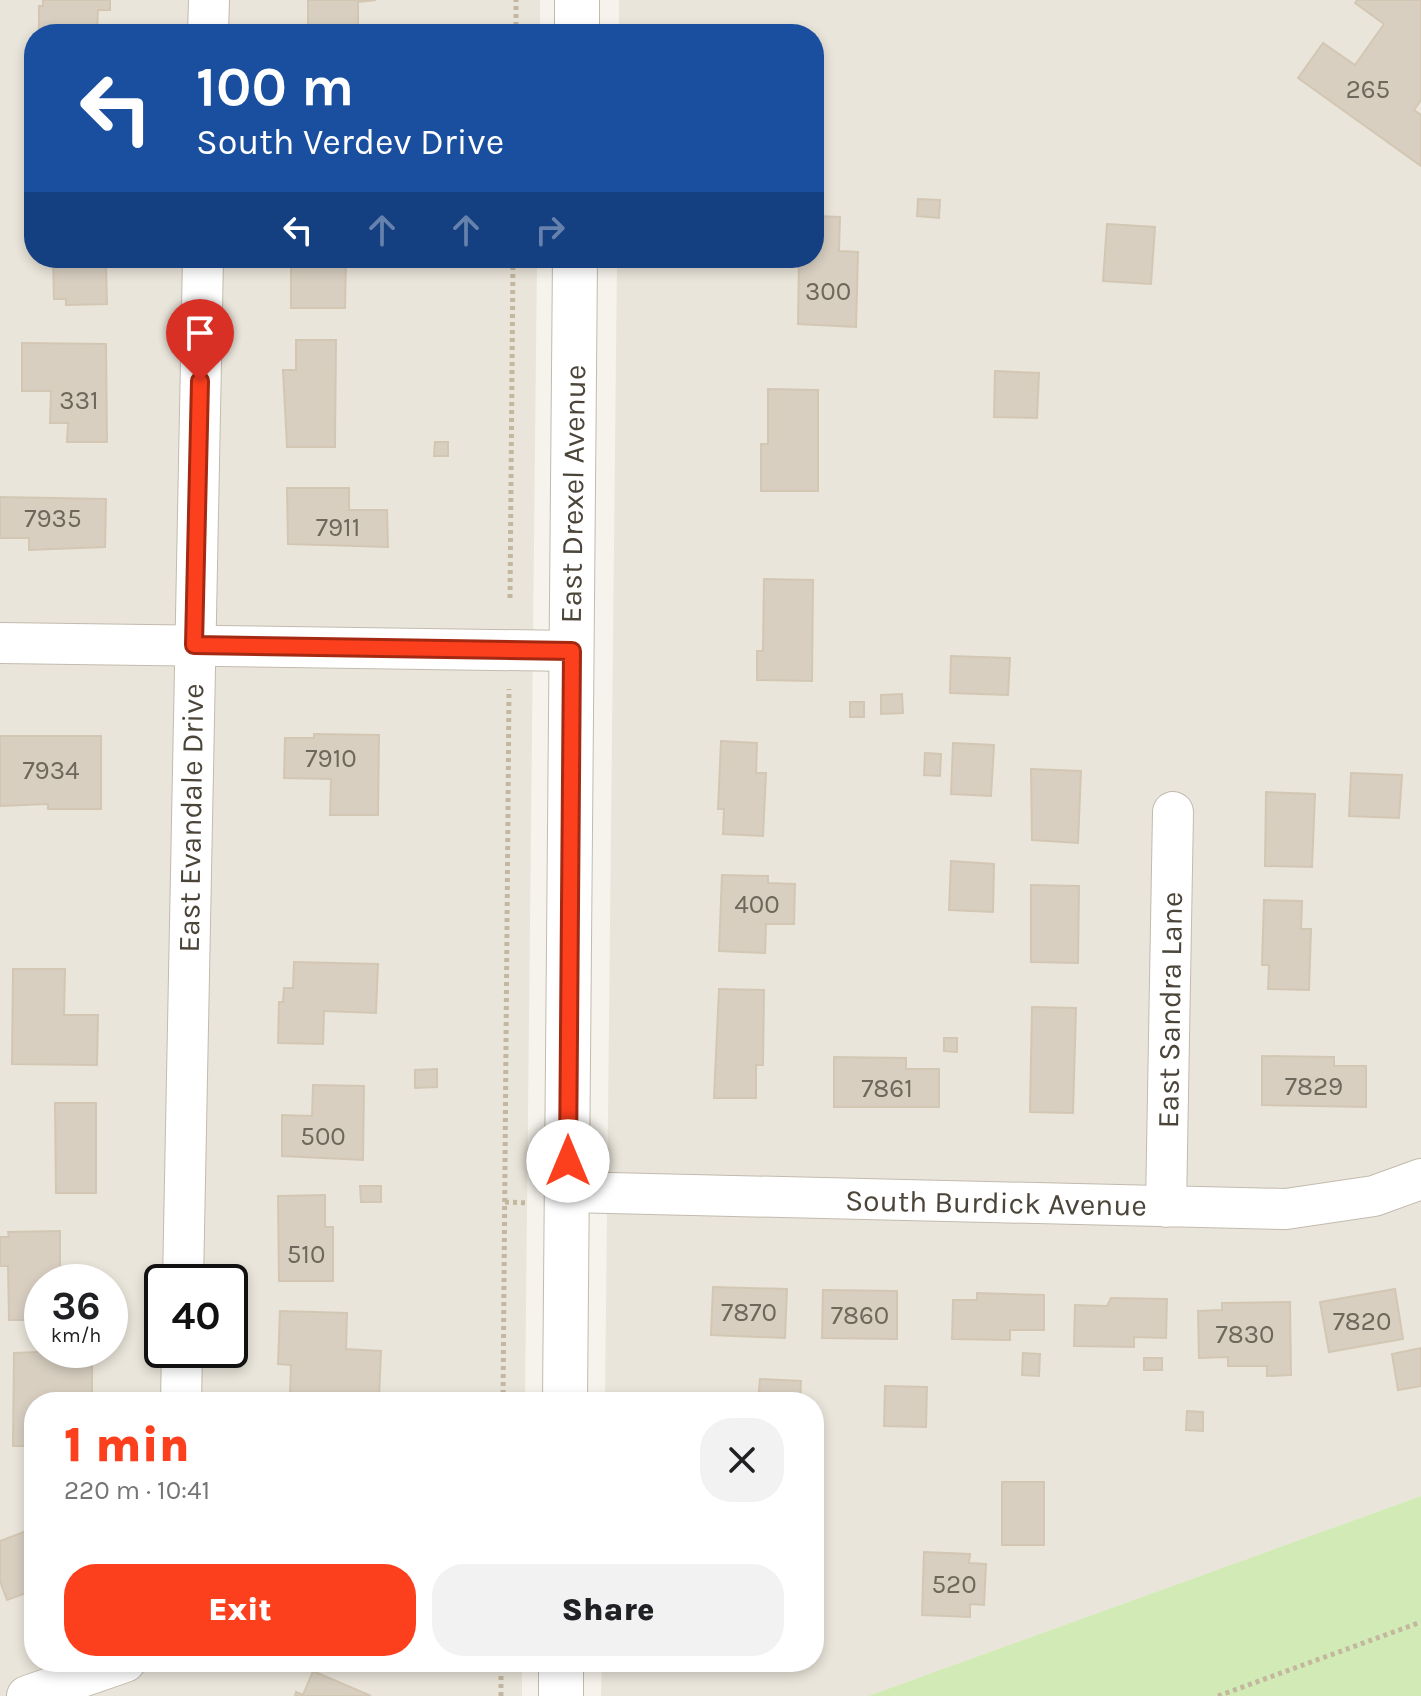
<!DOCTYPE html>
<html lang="en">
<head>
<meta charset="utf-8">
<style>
  :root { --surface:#fff; --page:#f2f2f2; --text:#202124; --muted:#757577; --accent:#fc3f1d }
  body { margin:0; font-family:Karla,sans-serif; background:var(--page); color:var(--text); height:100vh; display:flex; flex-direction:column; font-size:30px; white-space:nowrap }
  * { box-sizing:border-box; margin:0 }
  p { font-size:26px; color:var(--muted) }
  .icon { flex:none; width:44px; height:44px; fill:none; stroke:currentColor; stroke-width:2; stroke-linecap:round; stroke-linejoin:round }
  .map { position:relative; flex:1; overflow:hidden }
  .sheet { position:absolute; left:24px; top:1392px; width:800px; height:280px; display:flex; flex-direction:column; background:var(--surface); border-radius:32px; box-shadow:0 4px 12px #0003 }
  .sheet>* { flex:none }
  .hud { position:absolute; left:24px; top:24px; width:800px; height:244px; border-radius:32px; box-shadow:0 4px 12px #0003; background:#1a4fa0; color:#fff; overflow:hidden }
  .speed { position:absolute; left:24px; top:1264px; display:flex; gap:16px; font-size:40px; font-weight:700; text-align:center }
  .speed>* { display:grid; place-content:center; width:104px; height:104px; border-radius:50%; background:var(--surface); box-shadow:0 4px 12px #0003; line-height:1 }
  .speed small { font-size:20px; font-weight:400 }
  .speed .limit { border:4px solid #111; border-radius:12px; background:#fff; color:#111 }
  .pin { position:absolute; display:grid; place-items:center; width:68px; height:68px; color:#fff; margin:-82px -34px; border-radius:50% 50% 50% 0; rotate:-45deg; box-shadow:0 0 8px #0007 }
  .pin .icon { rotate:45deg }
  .me { position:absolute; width:88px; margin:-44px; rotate:0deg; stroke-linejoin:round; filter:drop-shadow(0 0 6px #0008) }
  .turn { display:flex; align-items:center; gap:28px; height:168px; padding:0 40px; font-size:36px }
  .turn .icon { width:104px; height:104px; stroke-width:2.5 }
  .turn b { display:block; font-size:56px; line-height:68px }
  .lanes { display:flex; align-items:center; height:76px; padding:0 40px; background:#0003; justify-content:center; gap:40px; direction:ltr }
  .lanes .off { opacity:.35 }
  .round { display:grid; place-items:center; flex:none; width:84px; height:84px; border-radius:32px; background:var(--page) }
  .head { display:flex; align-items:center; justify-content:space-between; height:136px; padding:0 40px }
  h1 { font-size:48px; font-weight:800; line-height:60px; color:var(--accent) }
  .primary-button { display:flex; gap:16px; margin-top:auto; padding:16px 40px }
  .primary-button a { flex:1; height:92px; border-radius:32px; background:var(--accent); color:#fff; font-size:32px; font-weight:800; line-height:92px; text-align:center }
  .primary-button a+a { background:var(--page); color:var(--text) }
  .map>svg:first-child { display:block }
  .residential { fill:#eae5da; fill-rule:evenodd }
  .green { fill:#d2eab5 }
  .building { fill:#d8cfc1; stroke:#d3c7b4; stroke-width:2 }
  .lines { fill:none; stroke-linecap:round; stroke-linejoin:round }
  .minor-casing { stroke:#c2bbae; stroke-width:42 }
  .tertiary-casing { stroke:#c2bbae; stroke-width:46 }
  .path { stroke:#c4b79f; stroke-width:5; stroke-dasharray:4 4; stroke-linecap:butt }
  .minor { stroke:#fff; stroke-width:40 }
  .tertiary { stroke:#fff; stroke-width:44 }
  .route-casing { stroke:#a42913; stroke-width:20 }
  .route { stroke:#fc3f1d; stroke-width:14 }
  .labels { text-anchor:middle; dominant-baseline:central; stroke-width:6; stroke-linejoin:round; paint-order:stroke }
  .number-label { font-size:26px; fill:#6e675b }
  .street-label { font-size:30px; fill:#4b4439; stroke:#fff }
</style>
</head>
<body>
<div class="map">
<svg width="1421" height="1696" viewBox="0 0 1421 1696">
  <rect width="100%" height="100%" fill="#f6f3ec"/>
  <path class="residential" d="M0 0H540V34H34V258H537L525 1402H34V1662H522V1696H0ZM42 1282H110V1350H42ZM162 1282H230V1350H162Z
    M619 0H1421V1496L868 1696H601L602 1662H814V1402H605L617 258H814V34H619Z"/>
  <path class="green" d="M1421 1496V1696H868Z"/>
  <path class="building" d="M43 0H110V10H98L97 34H39V6H43Z
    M308 0H376L358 2V34H308Z
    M1357 0H1421V100L1414 110 1421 115V166L1298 78 1323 43 1355 65 1384 24 1355 3Z
    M918 199 940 200 939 218 917 216Z
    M814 216 840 217 839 251 858 252 856 327 798 324 799 258H814Z
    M1107 224 1155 227 1151 284 1103 281Z
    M53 258H101L102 266H106L107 304 66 305V299H54Z
    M291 258H346L345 308H291Z
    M296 340H336L335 447H287L283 370H296Z
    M22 343 106 344 107 442H67L68 423H50L51 391H22Z
    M995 371 1039 373 1037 418 994 417Z
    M768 389 818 390V491H761V444H768Z
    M435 442H448V456H434Z
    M287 488H349V510H387L388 547 288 544Z
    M0 497 106 499 105 547 29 550V538H0Z
    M764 579 813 580 812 681 757 680V651H763Z
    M951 656 1010 658 1008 695 950 693Z
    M902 694 903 713 881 714V695Z
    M850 702H864V717H850Z
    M314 734 379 735 378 815H330L331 779 284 778 285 738H314Z
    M0 736H101V809H48V804L0 806Z
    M721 741 757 743 756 773H766L763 836 723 834 724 809H718Z
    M953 743 994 745 991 796 951 794Z
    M925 753 941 754 940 776 924 775Z
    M1031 769 1081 771 1078 843 1032 840Z
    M1351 773 1402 775 1399 818 1349 816Z
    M1266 792 1315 794 1312 867 1265 866Z
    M951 861 994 864 993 912 949 910Z
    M722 875 768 876V883L795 884 794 924H766L765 953 719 951Z
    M1031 885 1079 886 1078 963 1031 962Z
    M1264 900 1302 901 1301 929H1311L1309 990 1268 989 1269 965H1262Z
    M294 962 378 964 376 1013 324 1011 323 1044 278 1043 279 1002H283L284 988H293Z
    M13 969H65L64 1015H98L97 1065 12 1064Z
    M719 989 764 990 763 1065H756V1098H714Z
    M1032 1007 1076 1008 1073 1113 1030 1112Z
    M944 1038H957V1052L944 1051Z
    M1262 1056 1334 1057V1066H1366V1107L1262 1105Z
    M834 1057 906 1058V1069H939V1107H834Z
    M437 1069V1087L415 1088V1070Z
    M313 1085 364 1086 363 1160 282 1156V1115L312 1116Z
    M55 1103H96V1193H56Z
    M360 1186H381V1202H361Z
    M325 1195V1227H333V1281H279L278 1196Z
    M60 1231V1271H65V1282H42V1320H9L8 1266H0V1237H9L8 1232Z
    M713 1287 787 1289 785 1338 711 1335Z
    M1395 1289 1403 1339 1329 1352 1320 1302Z
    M823 1290 897 1291V1339L822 1338Z
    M977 1293 1044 1295V1330H1010V1340L952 1339 953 1300H977Z
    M1111 1298 1167 1299 1166 1338 1134 1337V1347L1074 1346 1075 1305 1107 1306Z
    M1290 1302 1291 1375 1267 1376V1366H1228V1357L1199 1358 1198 1311 1222 1310V1303Z
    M280 1311 347 1313 346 1349 381 1351 379 1399 290 1396 291 1365 278 1364Z
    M1421 1348V1386L1398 1390 1392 1354Z
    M63 1351H92V1402H34V1446H13L14 1353Z
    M1023 1353 1040 1354 1039 1376 1022 1375Z
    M1144 1358H1162V1370H1144Z
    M760 1379 801 1381 800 1402H758Z
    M885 1386 927 1387 926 1427 884 1426Z
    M1187 1411 1203 1412V1431L1186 1430Z
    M1002 1482H1044V1545H1002Z
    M34 1528V1590L7 1600 0 1581V1541Z
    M924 1552 970 1554 969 1563 986 1564 984 1605 970 1604V1617L922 1615Z
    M313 1671 371 1696H295L296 1692 303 1695Z"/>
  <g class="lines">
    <defs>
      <path id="minor" d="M208 34 209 0
        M0 643 572 651
        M568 1192 1286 1209 1374 1196 1421 1179
        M1166 1207 1173 812
        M183 1282 203 258
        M181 1402 182 1350
        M27 1696 125 1662"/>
      <path id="tertiary" d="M577 34V0
        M565 1402 575 258
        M561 1696V1662"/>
    </defs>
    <use href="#minor" class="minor-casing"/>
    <use href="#tertiary" class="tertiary-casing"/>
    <path class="path" d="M516 34V0
      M510 598 513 258
      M505 1202 528 1203
      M503 1402 509 689
      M501 1696V1662
      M1218 1696 1421 1622"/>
    <use href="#minor" class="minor"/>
    <use href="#tertiary" class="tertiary"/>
  </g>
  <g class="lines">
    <defs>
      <path id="route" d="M200 381 194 645 572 651 568 1161"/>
    </defs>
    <use href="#route" class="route-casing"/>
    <use href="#route" class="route"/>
  </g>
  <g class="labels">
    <g class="number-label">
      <text x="1368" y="89">265</text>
      <text x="828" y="291">300</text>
      <text x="79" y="400">331</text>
      <text x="53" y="518">7935</text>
      <text x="338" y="527">7911</text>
      <text x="331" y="758">7910</text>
      <text x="51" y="770">7934</text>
      <text x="757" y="904">400</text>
      <text x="1314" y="1086">7829</text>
      <text x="887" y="1088">7861</text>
      <text x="323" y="1136">500</text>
      <text x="306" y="1254">510</text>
      <text x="749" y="1312">7870</text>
      <text x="860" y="1315">7860</text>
      <text x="1362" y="1321">7820</text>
      <text x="1245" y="1334">7830</text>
      <text x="954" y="1584">520</text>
    </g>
    <g class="street-label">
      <text transform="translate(573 494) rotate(-89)">East Drexel Avenue</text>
      <text transform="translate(191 818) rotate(-89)">East Evandale Drive</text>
      <text transform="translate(1170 1010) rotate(-89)">East Sandra Lane</text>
      <text transform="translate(996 1203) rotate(1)">South Burdick Avenue</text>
    </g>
  </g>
</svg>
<div class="speed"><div>36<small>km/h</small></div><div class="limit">40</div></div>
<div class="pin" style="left:200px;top:381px;background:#d93025"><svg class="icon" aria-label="arrive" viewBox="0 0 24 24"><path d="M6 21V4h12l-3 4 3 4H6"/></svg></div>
<svg class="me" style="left:568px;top:1161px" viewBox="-20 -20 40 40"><circle r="19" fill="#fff"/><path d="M0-13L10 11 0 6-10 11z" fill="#fc3f1d"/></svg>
<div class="hud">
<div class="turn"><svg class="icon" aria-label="left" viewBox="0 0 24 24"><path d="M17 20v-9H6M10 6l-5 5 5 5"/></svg><div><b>100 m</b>South Verdev Drive</div></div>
<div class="lanes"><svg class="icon" aria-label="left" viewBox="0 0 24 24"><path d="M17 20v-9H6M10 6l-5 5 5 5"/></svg><svg class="icon off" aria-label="ahead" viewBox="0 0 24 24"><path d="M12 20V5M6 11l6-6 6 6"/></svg><svg class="icon off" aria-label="ahead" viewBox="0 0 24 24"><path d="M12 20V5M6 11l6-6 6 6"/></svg><svg class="icon off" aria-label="right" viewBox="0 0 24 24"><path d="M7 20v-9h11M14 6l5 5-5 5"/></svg></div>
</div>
<section class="sheet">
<div class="head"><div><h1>1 min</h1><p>220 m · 10:41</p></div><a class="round"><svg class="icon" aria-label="close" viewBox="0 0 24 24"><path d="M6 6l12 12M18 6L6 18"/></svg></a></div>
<div class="primary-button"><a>Exit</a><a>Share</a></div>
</section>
</div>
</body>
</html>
